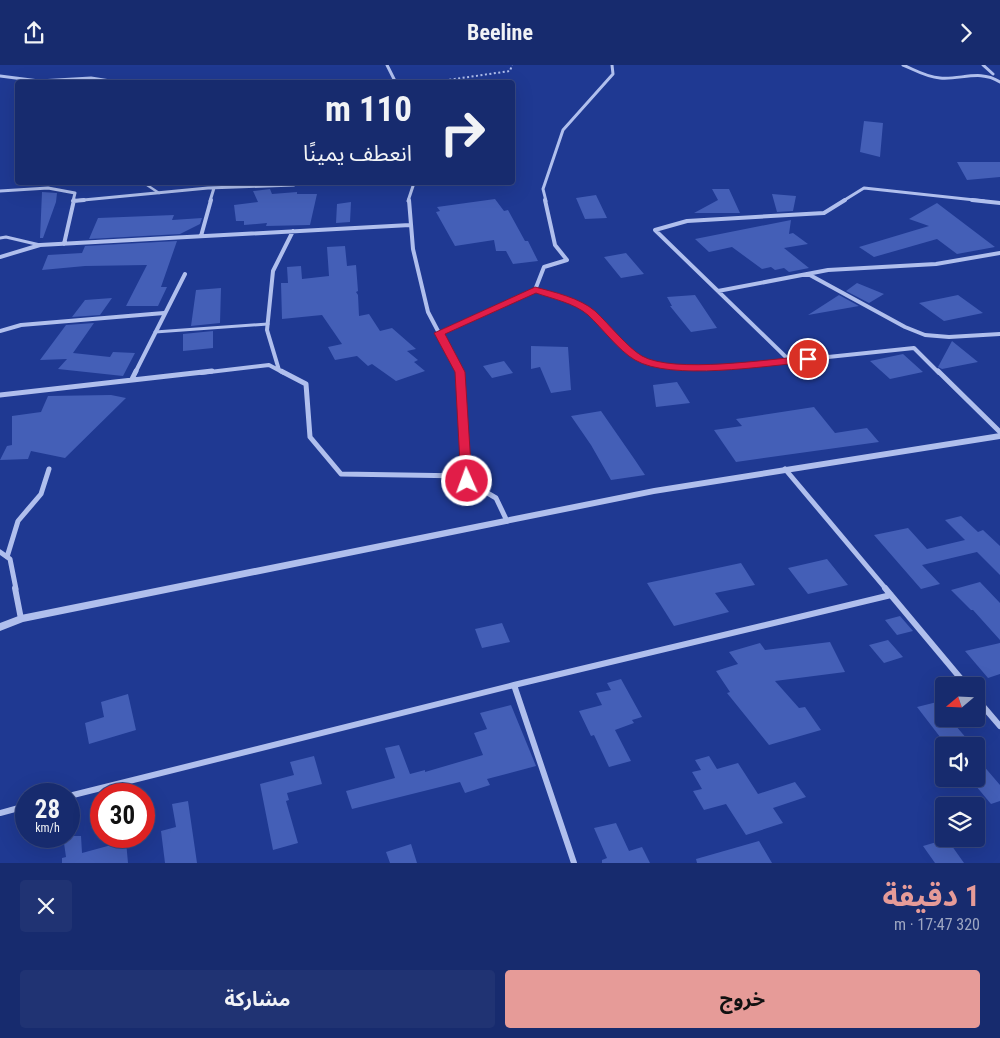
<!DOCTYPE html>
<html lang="ar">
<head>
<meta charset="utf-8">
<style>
  :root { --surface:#172b6e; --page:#203373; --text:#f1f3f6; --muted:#9ea7c2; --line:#364781; --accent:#e69b98 }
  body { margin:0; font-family:"Roboto Condensed","Noto Sans Arabic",sans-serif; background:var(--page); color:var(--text); direction:rtl; height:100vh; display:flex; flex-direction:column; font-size:19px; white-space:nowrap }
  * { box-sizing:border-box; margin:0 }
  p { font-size:16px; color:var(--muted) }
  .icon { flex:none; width:28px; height:28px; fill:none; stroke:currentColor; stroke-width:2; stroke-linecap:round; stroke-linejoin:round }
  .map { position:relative; height:798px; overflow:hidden; direction:ltr }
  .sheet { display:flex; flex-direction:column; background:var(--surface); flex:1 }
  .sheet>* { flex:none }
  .banner { position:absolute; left:15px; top:15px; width:500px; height:105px; border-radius:5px; box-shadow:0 5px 20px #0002,0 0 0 1px var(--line); direction:rtl; background:#172b6e; color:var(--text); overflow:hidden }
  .needle { width:32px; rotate:251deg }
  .tools { position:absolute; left:935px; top:612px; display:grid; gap:10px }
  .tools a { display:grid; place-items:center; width:50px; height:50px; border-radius:5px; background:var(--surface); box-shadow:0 5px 20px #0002,0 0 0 1px var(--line); font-size:25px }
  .speed { position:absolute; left:15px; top:718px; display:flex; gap:10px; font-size:25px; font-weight:700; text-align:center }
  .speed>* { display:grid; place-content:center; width:65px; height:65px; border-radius:50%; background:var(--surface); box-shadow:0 5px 20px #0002,0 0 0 1px var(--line); line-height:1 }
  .speed small { font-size:12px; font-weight:400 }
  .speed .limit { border:8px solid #d22; background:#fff; color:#111 }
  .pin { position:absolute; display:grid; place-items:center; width:42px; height:42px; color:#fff; margin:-21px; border:2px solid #fff; border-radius:50%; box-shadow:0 1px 5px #0007 }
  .me { position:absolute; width:55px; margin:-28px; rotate:358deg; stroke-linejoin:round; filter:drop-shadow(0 0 4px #0008) }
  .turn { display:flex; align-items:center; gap:18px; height:105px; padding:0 20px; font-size:22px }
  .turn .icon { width:65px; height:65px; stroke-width:2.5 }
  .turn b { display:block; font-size:35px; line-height:42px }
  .round { display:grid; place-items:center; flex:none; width:52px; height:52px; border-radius:5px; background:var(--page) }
  .headline { display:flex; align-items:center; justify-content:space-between; height:85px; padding:0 20px }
  h1 { font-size:30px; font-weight:700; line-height:38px; color:var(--accent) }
  .primary-button { display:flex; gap:10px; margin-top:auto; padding:10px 20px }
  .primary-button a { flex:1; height:58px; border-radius:5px; background:var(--accent); color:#111; font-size:20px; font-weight:700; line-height:58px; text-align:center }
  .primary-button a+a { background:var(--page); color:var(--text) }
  header { display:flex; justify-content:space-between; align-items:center; height:65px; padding:0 20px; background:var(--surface); font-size:22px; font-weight:700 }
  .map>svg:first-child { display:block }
  .building { fill:#445fb7 }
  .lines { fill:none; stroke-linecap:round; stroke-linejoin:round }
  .path { stroke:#b0bfed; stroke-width:2; stroke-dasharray:2 2.5; stroke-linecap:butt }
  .service-far1 { stroke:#b0bfed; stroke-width:2.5 }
  .service { stroke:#b0bfed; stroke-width:3 }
  .minor-far3 { stroke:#b0bfed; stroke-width:3 }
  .minor-far2 { stroke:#b0bfed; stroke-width:4 }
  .minor-far1 { stroke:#b0bfed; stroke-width:5 }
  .minor { stroke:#b0bfed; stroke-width:6 }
  .tertiary { fill:#b0bfed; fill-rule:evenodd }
  .route { fill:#e11d48; stroke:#92132f }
</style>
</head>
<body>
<header><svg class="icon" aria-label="forward" viewBox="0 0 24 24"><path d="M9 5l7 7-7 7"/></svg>Beeline<svg class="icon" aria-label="share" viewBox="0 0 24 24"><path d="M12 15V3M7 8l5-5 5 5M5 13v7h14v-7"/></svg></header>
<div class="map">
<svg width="1000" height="798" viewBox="0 0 1000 798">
  <rect width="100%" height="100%" fill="#1f3992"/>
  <path class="building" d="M864 56 883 58 880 92 860 87Z
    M957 97H1000V112L967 115Z
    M270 124 272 129 297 127V129H317L310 160 266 161 267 158 244 160V156H236L234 140 258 137 253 126Z
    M712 124H729L740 148H694L718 135Z
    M42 127 57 128 56 137 43 173H40Z
    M772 129 796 131 793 146 777 147Z
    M596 130 607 153 585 154 576 133Z
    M495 134 504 146 508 145 525 176H528L538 196 513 199 506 186H496L494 175 455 181 436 147 440 146 437 142Z
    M351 137 350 157 336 158 337 139Z
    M937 138 995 182 957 189 937 174 874 192 859 182 929 161 909 154Z
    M174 150 172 155 202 153 200 159 180 169 89 174 98 153Z
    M791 155 789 169 793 168 808 179 784 183 809 203 789 207 784 203 775 205 771 202 762 204 732 182 709 187 695 174Z
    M177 176 161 222H167L158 241H126L147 200 85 201 42 205 48 190 82 188 85 181Z
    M345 181 347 201 356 200 358 226 356 227 358 230 359 251 369 249 380 266 392 263 416 284 407 286 418 295 414 297 425 306 396 316 372 299 368 301 357 291 335 295 328 282 342 279 322 250 282 254 281 218H288L287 202 301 201 302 214 329 211 327 182Z
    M626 188 644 209 621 213 604 192Z
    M857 218 884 229 869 238 846 226Z
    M221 223 220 258 191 261 196 225Z
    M695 230 717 263 691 267 670 241H672L667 232Z
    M839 230 859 241 808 250Z
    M958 230 983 248 944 256 919 238Z
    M112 233 100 250 72 252 85 235Z
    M94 258 73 288 110 292 113 287 135 288 123 311 58 304 67 294 40 295 66 260Z
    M213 266V283L183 286V269Z
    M952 276 978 297 942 304 938 302Z
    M531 281 568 282 571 325 551 328 540 302 531 304Z
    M903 289 923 307 890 314 870 296Z
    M504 296 513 308 492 313 483 301Z
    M677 317 690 338 656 342 653 320Z
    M111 330 126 333 65 393 31 386 28 394 0 395 7 381 12 380V351L41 347 48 331Z
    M814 342 835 368 867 363 879 377 736 397 714 365 742 361 736 354Z
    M601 346 635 395 645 410 611 415 591 380 571 351Z
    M961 451 978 467 983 465 1000 481V510L977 487 922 500 940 519 921 524 874 470 908 463 927 484 965 475 945 455Z
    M827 494 848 520 808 529 788 503Z
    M741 498 755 520 715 528 729 547 674 561 647 518Z
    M980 517 1000 538V575L973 545H971L951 525Z
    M900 551 913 566 897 570 885 555Z
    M502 558 510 577 482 583 475 564Z
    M888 575 903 592 884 598 869 580Z
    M830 577 845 607 775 616 799 643 805 642 821 665 769 680 727 628 730 627 716 606 738 599 729 587 760 578 765 585Z
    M1000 578V609L988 613 965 586Z
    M621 614 642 652 632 655 634 658 615 665 631 696 609 702 594 670 591 671 579 646 602 640 596 628 611 625 607 618Z
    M128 629 136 665 89 679 85 658 104 652 101 637Z
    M937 637 944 646V654H950L973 681H947L917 642Z
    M511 640 536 701 487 714 490 720 465 728 460 717 352 744 346 726 395 713 385 683 399 680 410 709 425 705V707L483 690 474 668 487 664 480 648Z
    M314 691 322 719 287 728 289 735 286 736 298 778 273 785 260 719 294 710 290 697Z
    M709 691 717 704 738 698 758 729 795 717 806 732 773 743 783 758 746 770 726 739 704 745 693 726 702 724 692 707 701 705 695 695Z
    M976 692 1000 720V736L991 739 976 721Z
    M188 736 197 798H165L161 766 176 762 172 739Z
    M616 758 629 786 642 782 650 798H602V795L607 793 594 763Z
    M63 771H81L82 788 126 776 128 798H62V793L66 792Z
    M947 774 964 798H935L923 781Z
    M759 776 772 798H697L696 794Z
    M411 779 417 798H390L386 787Z"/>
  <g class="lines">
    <path class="path" d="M427 18 510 6 512 0"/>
    <path class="service-far1" d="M144 118 159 128"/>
    <path class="service" d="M0 173 6 172 40 180
      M155 267 268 259"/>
    <path class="minor-far3" d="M387 0 396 18
      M903 0C915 5 926 12 940 13 961 15 980 4 1000 17
      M983 0 993 9
      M0 11 39 16 91 13 123 18
      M0 126 48 123 75 128 73 136
      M73 136 208 123 294 120
      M210 136 214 123
      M408 136 414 118
      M546 136 543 124 563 65 613 9 612 0
      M843 136 864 123 984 136"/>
    <path class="minor-far2" d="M409 135 413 184 428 247 460 308
      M845 135 824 148 687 156 655 165 790 296 914 283 939 308
      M972 135 1000 138
      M73 136 84 135
      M201 171 211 135
      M64 179 74 135
      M0 192 40 180 410 160
      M808 209 905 262 925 270 949 272 1000 269
      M535 225C554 231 576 235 591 248 608 262 619 283 638 293 679 313 746 300 790 296
      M718 226 828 205 936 199 1000 188
      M0 266 21 260 164 248
      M439 268 535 225 544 202 567 195 555 180 545 135
      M279 305 267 265 273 206 293 166
      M135 308 185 209
      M201 308 269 300 284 308"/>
    <path class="minor-far1" d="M281 306 306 319 310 372 341 409 466 411
      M460 306 467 416 496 433 507 456
      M938 306 1000 367
      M132 314 136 306
      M0 330 212 306
      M785 404 886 524
      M0 487 10 494 16 524
      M7 492 18 456 41 429 49 404"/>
    <path class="minor" d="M15 523 21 554
      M885 523 967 621
      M976 633 1000 661
      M69 731 514 620
      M0 748 26 741
      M574 798 514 620 891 530"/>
    <path class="tertiary" d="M1000 368V374L654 429 23 557 0 566V558L21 550 654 423Z"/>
  </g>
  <path class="route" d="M535 222C554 227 580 233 595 246 609 259 627 282 642 291 674 309 769 294 808 291L813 294 808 297C766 301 670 316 635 295 619 286 602 263 588 250 574 238 553 234 536 228L445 269 465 307 472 416 471 418H463L461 416 455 307 434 268Z"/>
</svg>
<div class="tools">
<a><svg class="needle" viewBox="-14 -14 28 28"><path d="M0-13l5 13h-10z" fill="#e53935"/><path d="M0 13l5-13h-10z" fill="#9ea7c2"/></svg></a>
<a><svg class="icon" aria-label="sound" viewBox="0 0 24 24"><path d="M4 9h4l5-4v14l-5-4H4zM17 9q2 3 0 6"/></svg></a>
<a><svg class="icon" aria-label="layers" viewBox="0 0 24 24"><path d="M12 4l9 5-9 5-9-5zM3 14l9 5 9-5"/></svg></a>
</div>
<div class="speed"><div>28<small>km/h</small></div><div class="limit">30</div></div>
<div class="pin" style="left:808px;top:294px;background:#d93025"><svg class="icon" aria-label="arrive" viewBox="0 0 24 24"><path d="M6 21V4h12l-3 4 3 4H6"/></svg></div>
<svg class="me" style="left:467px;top:416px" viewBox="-20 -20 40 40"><circle r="17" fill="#e11d48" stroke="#fff" stroke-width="3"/><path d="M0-11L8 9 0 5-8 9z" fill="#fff"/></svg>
<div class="banner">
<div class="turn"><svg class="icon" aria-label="right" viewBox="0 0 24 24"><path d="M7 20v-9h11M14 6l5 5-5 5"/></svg><div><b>110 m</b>انعطف يمينًا</div></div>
</div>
</div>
<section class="sheet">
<div class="headline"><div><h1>1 دقيقة</h1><p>320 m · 17:47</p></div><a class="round"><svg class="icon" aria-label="close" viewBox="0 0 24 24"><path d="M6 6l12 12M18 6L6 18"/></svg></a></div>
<div class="primary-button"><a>خروج</a><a>مشاركة</a></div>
</section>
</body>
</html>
